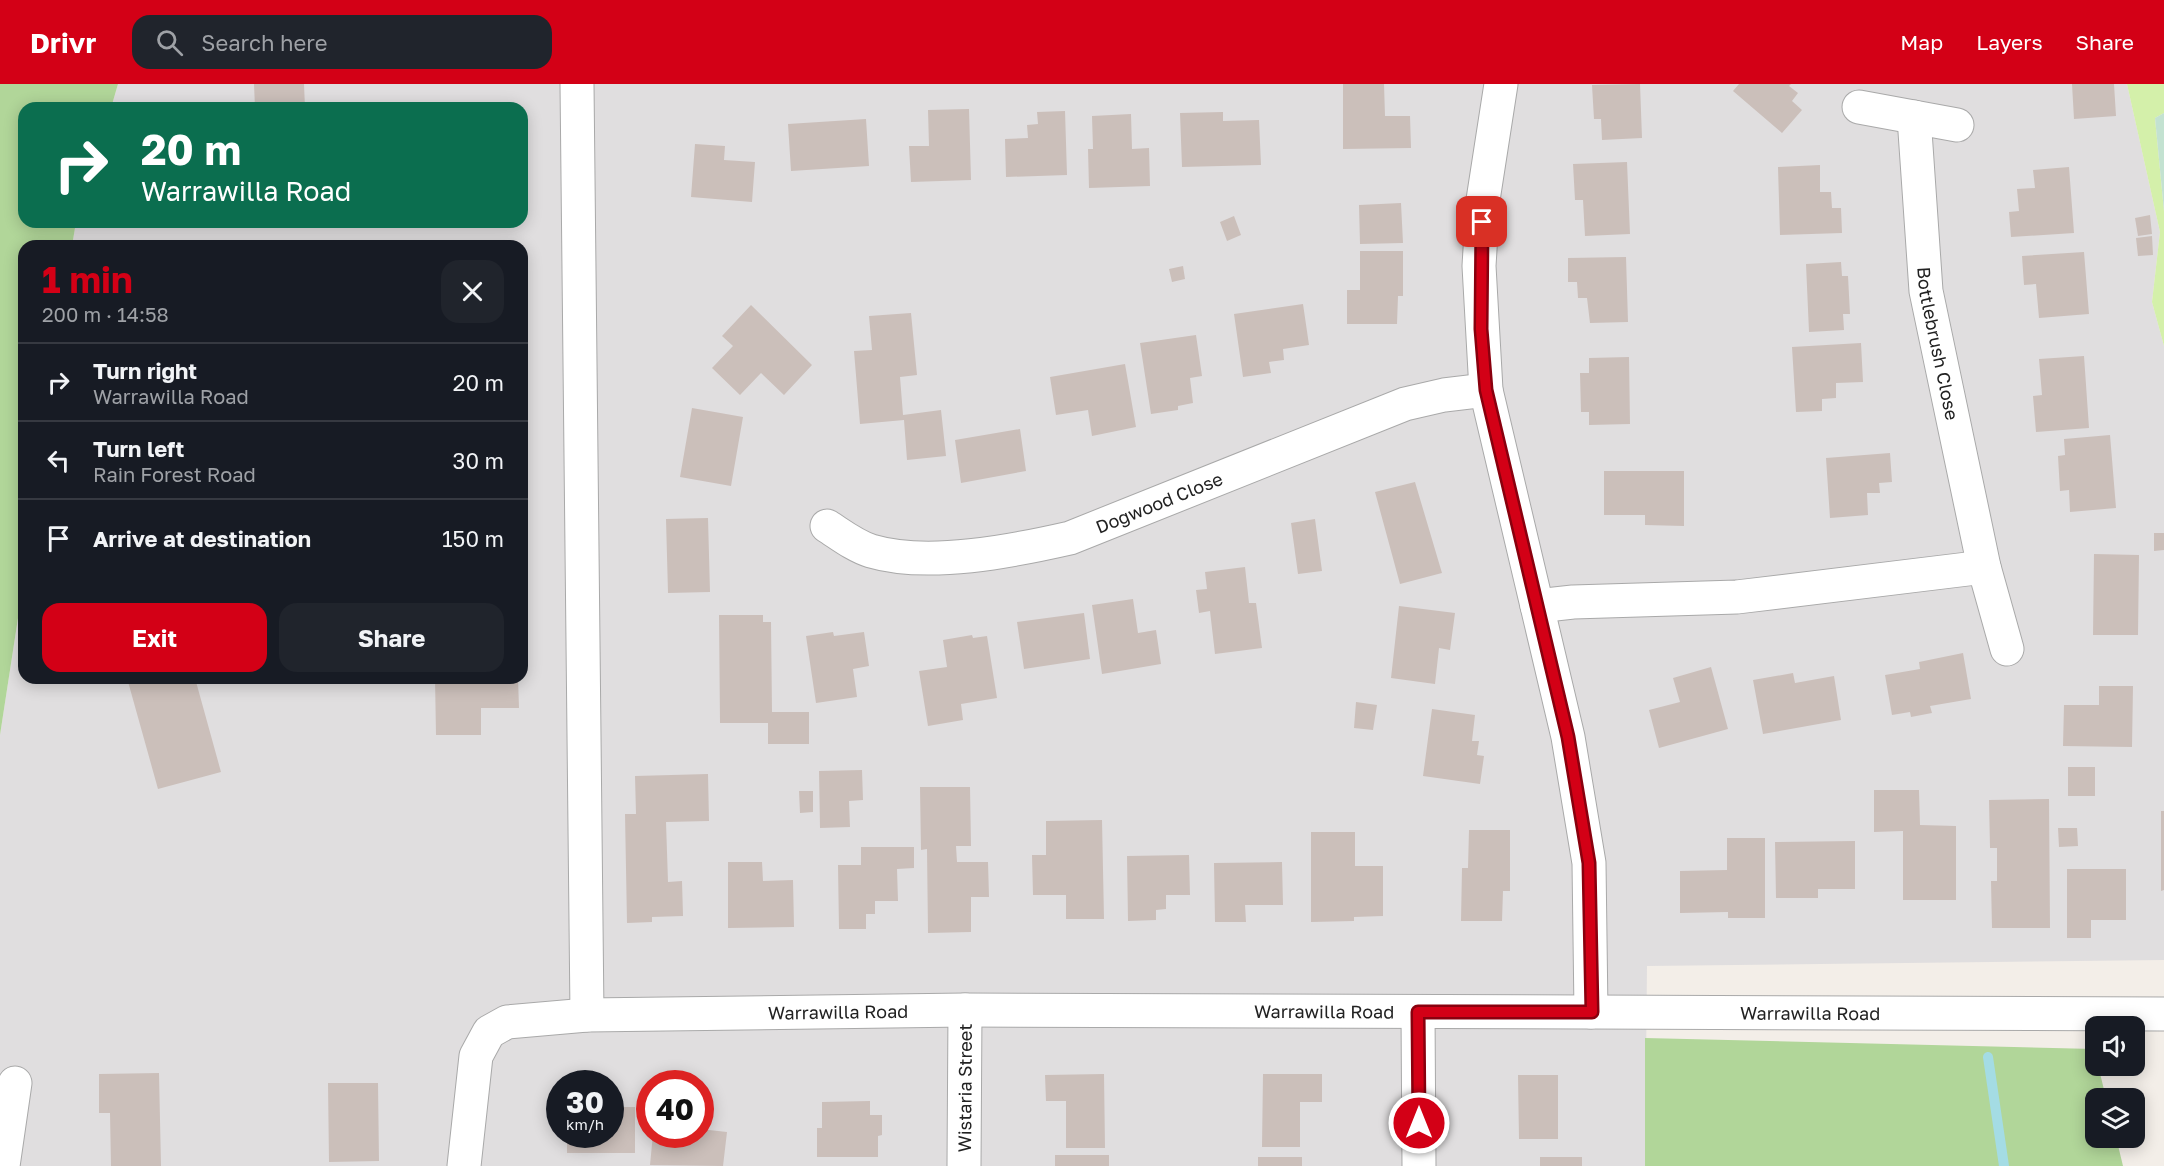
<!DOCTYPE html>
<html lang="en">
<head>
<meta charset="utf-8">
<style>
  :root { --surface:#171b24; --page:#20242c; --text:#f1f3f6; --muted:#9ea1a6; --line:#363941; --accent:#d30016 }
  body { margin:0; font-family:"Golos Text",sans-serif; background:var(--page); color:var(--text); height:100vh; display:flex; flex-direction:column; font-size:22px; white-space:nowrap }
  * { box-sizing:border-box; margin:0 }
  p { font-size:20px; color:var(--muted) }
  .icon { flex:none; width:33px; height:33px; fill:none; stroke:currentColor; stroke-width:2; stroke-linecap:round; stroke-linejoin:round }
  .map { position:relative; flex:1; overflow:hidden }
  .drawer { position:absolute; left:18px; top:156px; width:510px; height:444px; display:flex; flex-direction:column; background:var(--surface); border-radius:18px; box-shadow:0 3px 15px #0003 }
  .drawer>* { flex:none }
  .guide { position:absolute; left:18px; top:18px; width:510px; height:126px; border-radius:18px; box-shadow:0 3px 15px #0003; background:#0b6e4f; color:#fff; overflow:hidden }
  .buttons { position:absolute; left:2085px; top:932px; display:grid; gap:12px }
  .buttons a { display:grid; place-items:center; width:60px; height:60px; border-radius:12px; background:var(--surface); box-shadow:0 3px 15px #0003; font-size:30px }
  .speed { position:absolute; left:546px; top:986px; display:flex; gap:12px; font-size:30px; font-weight:700; text-align:center }
  .speed>* { display:grid; place-content:center; width:78px; height:78px; border-radius:50%; background:var(--surface); box-shadow:0 3px 15px #0003; line-height:1 }
  .speed small { font-size:15px; font-weight:400 }
  .speed .limit { border:9px solid #d22; background:#fff; color:#111 }
  .pin { position:absolute; display:grid; place-items:center; width:51px; height:51px; color:#fff; margin:-26px; border-radius:12px; box-shadow:0 3px 9px #0006 }
  .me { position:absolute; width:66px; margin:-33px; rotate:0deg; stroke-linejoin:round; filter:drop-shadow(0 0 4px #0008) }
  .turn { display:flex; align-items:center; gap:21px; height:126px; padding:0 24px; font-size:27px }
  .turn .icon { width:78px; height:78px; stroke-width:2.5 }
  .turn b { display:block; font-size:42px; line-height:51px }
  .round { display:grid; place-items:center; flex:none; width:63px; height:63px; border-radius:18px; background:var(--page) }
  .overview { display:flex; align-items:center; justify-content:space-between; height:102px; padding:0 24px }
  h1 { font-size:36px; font-weight:700; line-height:45px; color:var(--accent) }
  .action { display:flex; gap:12px; margin-top:auto; padding:12px 24px }
  .action a { flex:1; height:69px; border-radius:18px; background:var(--accent); color:#fff; font-size:24px; font-weight:700; line-height:69px; text-align:center }
  .action a+a { background:var(--page); color:var(--text) }
  ul { padding:0; list-style:none }
  li { display:flex; align-items:center; gap:18px; height:78px; padding:0 24px; border-top:2px solid var(--line) }
  li div { flex:1 }
  li b { display:block; font-size:22px }
  li em { font-style:normal }
  header { display:flex; align-items:center; gap:36px; box-sizing:border-box; height:84px; padding:0 30px; background:var(--accent); color:#fff }
  header strong { font-size:28px }
  nav { display:flex; gap:33px; margin-inline-start:auto; font-size:21px }
  .search { width:420px; height:54px; background:var(--page); display:flex; align-items:center; gap:15px; box-sizing:border-box; padding:0 21px; border-radius:18px; color:var(--muted); font-size:22px }
  .map>svg:first-child { display:block }
  .residential { fill:#e0dedf; fill-rule:evenodd }
  .grass { fill:#d4f0aa }
  .forest { fill:#b1d699 }
  .wetland { fill:#c3e2d1 }
  .lines { fill:none; stroke-linecap:round; stroke-linejoin:round }
  .stream { stroke:#a4dce4; stroke-width:10 }
  .building { fill:#cbbfba }
  .minor-casing { stroke:#a9a9a9; stroke-width:35 }
  .tertiary-casing { stroke:#a9a9a9; stroke-width:35 }
  .minor { stroke:#fff; stroke-width:33 }
  .tertiary { stroke:#fff; stroke-width:33 }
  .route-casing { stroke:#89000e; stroke-width:15 }
  .route { stroke:#d30016; stroke-width:10 }
  .labels { text-anchor:middle; dominant-baseline:central; stroke-width:5; stroke-linejoin:round; paint-order:stroke }
  .street-label { font-size:18px; fill:#222; stroke:#fff }
</style>
</head>
<body>
<header>
<strong>Drivr</strong>
<div class="search"><svg class="icon" aria-label="search" viewBox="0 0 24 24"><circle cx="10" cy="10" r="6"/><path d="M15 15l6 6"/></svg>Search here</div>
<nav><a>Map</a><a>Layers</a><a>Share</a></nav>
</header>
<div class="map">
<svg width="2164" height="1082" viewBox="0 0 2164 1082">
  <rect width="100%" height="100%" fill="#f3eee8"/>
  <path class="residential" d="M118 0H2127L2160 148 2152 218 2164 262V876L1647 882 1645 1082H0V651L24 495V594H522V162H72L76 138H522V24H111ZM560 999H610V1050H560ZM650 999H700V1050H650Z"/>
  <path class="grass" d="M2127 0H2164V29L2155 34 2164 127V262L2152 218 2160 148Z"/>
  <path class="forest" d="M0 0H118L111 24H24V138H76L72 162H24V495L0 651Z
    M1645 954 2094 965 2096 981H2098L2106 1014H2096V1053H2116L2123 1082H1645Z"/>
  <path class="wetland" d="M2164 29V127L2155 34Z"/>
  <g class="lines">
    <path class="stream" d="M1988 973 2004 1082"/>
  </g>
  <path class="building" d="M254 0H304L305 24H255Z
    M1343 0H1384L1385 32H1410L1411 64 1343 65Z
    M1640 0 1642 54 1602 56 1601 35H1594L1592 1Z
    M1739 0H1791L1789 2 1798 9 1792 17 1802 26 1782 49 1733 7Z
    M2072 0H2114L2116 32 2074 35Z
    M969 25 971 96 911 98 909 62H929L928 26Z
    M1065 27 1067 91 1006 93 1005 55 1028 54 1027 41 1038 40 1037 28Z
    M1223 28V37L1259 36 1261 81 1182 83 1180 29Z
    M1131 30 1132 65 1149 64 1150 102 1089 104 1088 65H1093L1092 32Z
    M866 35 869 82 791 87 788 40Z
    M695 60 725 62 724 76 755 78 752 118 691 113Z
    M1627 78 1630 150 1585 152 1583 116H1575L1573 80Z
    M1820 81V108H1831L1832 124H1841L1842 149 1780 151 1778 83Z
    M2069 83 2074 149 2011 153 2009 128 2019 127 2017 105 2035 104 2033 86Z
    M1401 119 1403 159 1360 160 1359 121Z
    M2150 131 2152 150 2138 152 2135 134Z
    M1234 132 1241 151 1227 157 1220 138Z
    M2152 152 2153 171 2138 172 2136 154Z
    M1360 167H1403V212H1398L1397 240H1347V206H1360Z
    M2084 168 2089 230 2039 234 2036 200 2024 201 2022 172Z
    M1626 173 1628 238 1590 239 1587 214H1578L1577 198H1568V174Z
    M1841 178 1842 192H1848L1850 230H1843L1844 246 1809 248 1806 180Z
    M1183 182 1185 195 1172 198 1169 185Z
    M1303 220 1309 261 1283 265 1284 276 1269 278 1271 289 1243 293 1234 230Z
    M751 221 812 281 784 311 761 289 740 311 712 284 733 262 722 252Z
    M911 229 917 291 900 293 903 331 941 326 946 372 907 376 904 336 860 340 854 267 872 266 869 232Z
    M1196 251 1202 292 1190 294 1193 319 1178 322V326L1151 330 1140 259Z
    M1861 259 1863 298 1836 299V314L1822 315V327L1796 328 1792 263Z
    M2084 272 2089 344 2036 348 2033 312 2042 311 2039 275Z
    M1629 273 1630 340 1589 341V328H1581L1580 289H1589V274Z
    M1125 280 1136 343 1092 352 1088 326 1056 331 1050 293Z
    M692 324 743 333 731 402 680 393Z
    M1020 345 1026 387 961 399 955 356Z
    M2110 351 2116 424 2070 428 2069 406 2060 407 2058 372 2065 371 2064 355Z
    M1890 369 1892 398 1879 399 1880 409H1867L1868 431 1830 434 1826 374Z
    M1604 387H1684V442L1645 441V431H1604Z
    M1415 398 1442 489 1400 500 1375 408Z
    M708 434 710 508 668 509 666 435Z
    M1315 435 1322 487 1298 490 1291 439Z
    M2154 449H2164V466L2154 467Z
    M2094 470 2139 471 2138 551H2093Z
    M1245 483 1249 519H1256L1262 564 1215 570 1210 527 1199 529 1196 506 1207 505 1205 488Z
    M1133 515 1138 549 1156 546 1161 580 1102 590 1092 521Z
    M1399 522 1455 529 1450 566 1439 564 1435 600 1391 594Z
    M1084 529 1090 575 1024 585 1017 538Z
    M719 531H763V538H771L772 628H809V660H768V639H720Z
    M833 548 834 552 864 548 869 582 853 585 857 613 816 619 806 552Z
    M972 551 973 554 987 552 997 614 961 620 963 636 928 642 919 587 947 583 943 556Z
    M1963 569 1971 615 1930 622 1932 629 1911 633 1910 628 1892 631 1885 591 1920 585 1919 578Z
    M1711 583 1728 645 1659 664 1649 626 1680 618 1673 594Z
    M1793 589 1795 599 1834 592 1841 636 1763 650 1753 596Z
    M127 594H195L221 688 158 705Z
    M435 594H518L519 624H481V651H436Z
    M2099 602H2133L2132 663 2063 662 2064 621H2099Z
    M1356 618 1377 621 1373 646 1354 644Z
    M1432 625 1475 631 1472 657H1479L1477 671 1484 672 1480 700 1423 692Z
    M2068 683H2095V712H2068Z
    M862 686 863 716 849 717 850 743 820 744 819 687Z
    M708 690 709 737 666 738 668 798 682 797 683 832 652 833V838L627 839 625 730H636L635 692Z
    M920 703H970L971 762H956L957 778H988L989 813H971V848L928 849 927 765 921 766Z
    M1874 706H1919L1920 741 1956 742V816H1903V747L1874 748Z
    M799 707H813V728L800 729Z
    M2049 715 2050 844H1992L1991 797H1997V764H1990L1989 716Z
    M2161 727H2164V806L2161 807Z
    M1102 736 1104 835H1066V811H1033L1032 771H1046V737Z
    M2058 744H2077L2078 762 2059 763Z
    M1469 746H1510V807H1503L1502 837H1461L1462 784H1468Z
    M1311 748H1355V782H1383V832L1354 833V837L1311 838Z
    M1727 754H1765V834H1728V828L1680 829V787L1727 786Z
    M1855 757V805H1818V814H1776L1775 758Z
    M861 763H914V784L897 785 898 817H875V830H866V845H839L838 781H861Z
    M1189 771 1190 811H1166V825L1156 826V836L1128 837 1127 772Z
    M728 778H762L763 797 793 796 794 843 728 844Z
    M1282 778 1283 821H1245L1246 838H1215L1214 779Z
    M2067 785H2126V836H2091V854H2067Z
    M159 989 161 1082H111L110 1029H99V990Z
    M1104 990 1105 1064H1066V1017H1046L1045 991Z
    M1263 990H1322V1018H1300V1063H1262Z
    M1518 991H1558V1055H1519Z
    M328 999H378L379 1077 329 1078Z
    M870 1017V1031H882V1051L878 1052V1073H817V1044H822V1018Z
    M610 1023H635V1069H567V1050H610Z
    M700 1045 727 1048 723 1082 650 1081 653 1050H700Z
    M1055 1071H1109V1082H1055Z
    M1258 1073H1302V1082H1258Z
    M1540 1073H1582V1082H1540Z"/>
  <g class="lines">
    <defs>
      <g id="minor">
        <path d="M577 0 587 931"/>
        <path d="M1501 0 1483 116 1479 182 1486 306 1568 653 1589 779 1591 928"/>
        <path d="M1859 23 1957 41"/>
        <path id="s1" d="M1914 33 1926 207 1984 483 2007 565"/>
        <path id="s2" d="M827 442C841 451 855 462 871 467 928 484 1013 467 1070 454L1405 320 1444 311 1486 306"/>
        <path d="M1537 522 1573 518 1737 513 1984 483"/>
        <path d="M3 1082 15 999"/>
        <path id="s3" d="M964 1082 965 926"/>
      </g>
      <g id="tertiary">
        <path d="M1418 928 1419 1082"/>
        <path id="s4" d="M464 1082 476 972 489 948 507 938 587 931 965 926 2164 930"/>
      </g>
    </defs>
    <use href="#minor" class="minor-casing"/>
    <use href="#tertiary" class="tertiary-casing"/>
    <use href="#minor" class="minor"/>
    <use href="#tertiary" class="tertiary"/>
  </g>
  <g class="lines">
    <defs>
      <path id="route" d="M1419 1039 1418 928H1592L1589 779 1568 653 1486 306 1481 245 1482 138"/>
    </defs>
    <use href="#route" class="route-casing"/>
    <use href="#route" class="route"/>
  </g>
  <g class="labels">
    <g class="street-label">
      <text stroke="none"><textPath href="#s1" startOffset="228">Bottlebrush Close</textPath></text>
      <text stroke="none"><textPath href="#s2" startOffset="348">Dogwood Close</textPath></text>
      <text stroke="none"><textPath href="#s4" startOffset="490">Warrawilla Road</textPath></text>
      <text stroke="none"><textPath href="#s4" startOffset="976">Warrawilla Road</textPath></text>
      <text stroke="none"><textPath href="#s4" startOffset="1462">Warrawilla Road</textPath></text>
      <text stroke="none"><textPath href="#s3" startOffset="78">Wistaria Street</textPath></text>
    </g>
  </g>
</svg>
<div class="buttons">
<a><svg class="icon" aria-label="sound" viewBox="0 0 24 24"><path d="M4 9h4l5-4v14l-5-4H4zM17 9q2 3 0 6"/></svg></a>
<a><svg class="icon" aria-label="layers" viewBox="0 0 24 24"><path d="M12 4l9 5-9 5-9-5zM3 14l9 5 9-5"/></svg></a>
</div>
<div class="speed"><div>30<small>km/h</small></div><div class="limit">40</div></div>
<div class="pin" style="left:1482px;top:138px;background:#d93025"><svg class="icon" aria-label="arrive" viewBox="0 0 24 24"><path d="M6 21V4h12l-3 4 3 4H6"/></svg></div>
<svg class="me" style="left:1419px;top:1039px" viewBox="-20 -20 40 40"><circle r="17" fill="#d30016" stroke="#fff" stroke-width="3"/><path d="M0-11L8 9 0 5-8 9z" fill="#fff"/></svg>
<div class="guide">
<div class="turn"><svg class="icon" aria-label="right" viewBox="0 0 24 24"><path d="M7 20v-9h11M14 6l5 5-5 5"/></svg><div><b>20 m</b>Warrawilla Road</div></div>
</div>
<section class="drawer">
<div class="overview"><div><h1>1 min</h1><p>200 m · 14:58</p></div><a class="round"><svg class="icon" aria-label="close" viewBox="0 0 24 24"><path d="M6 6l12 12M18 6L6 18"/></svg></a></div>
<ul>
<li><svg class="icon" aria-label="right" viewBox="0 0 24 24"><path d="M7 20v-9h11M14 6l5 5-5 5"/></svg><div><b>Turn right</b><p>Warrawilla Road</p></div><em>20 m</em></li>
<li><svg class="icon" aria-label="left" viewBox="0 0 24 24"><path d="M17 20v-9H6M10 6l-5 5 5 5"/></svg><div><b>Turn left</b><p>Rain Forest Road</p></div><em>30 m</em></li>
<li><svg class="icon" aria-label="arrive" viewBox="0 0 24 24"><path d="M6 21V4h12l-3 4 3 4H6"/></svg><div><b>Arrive at destination</b></div><em>150 m</em></li>
</ul>
<div class="action"><a>Exit</a><a>Share</a></div>
</section>
</div>
</body>
</html>
